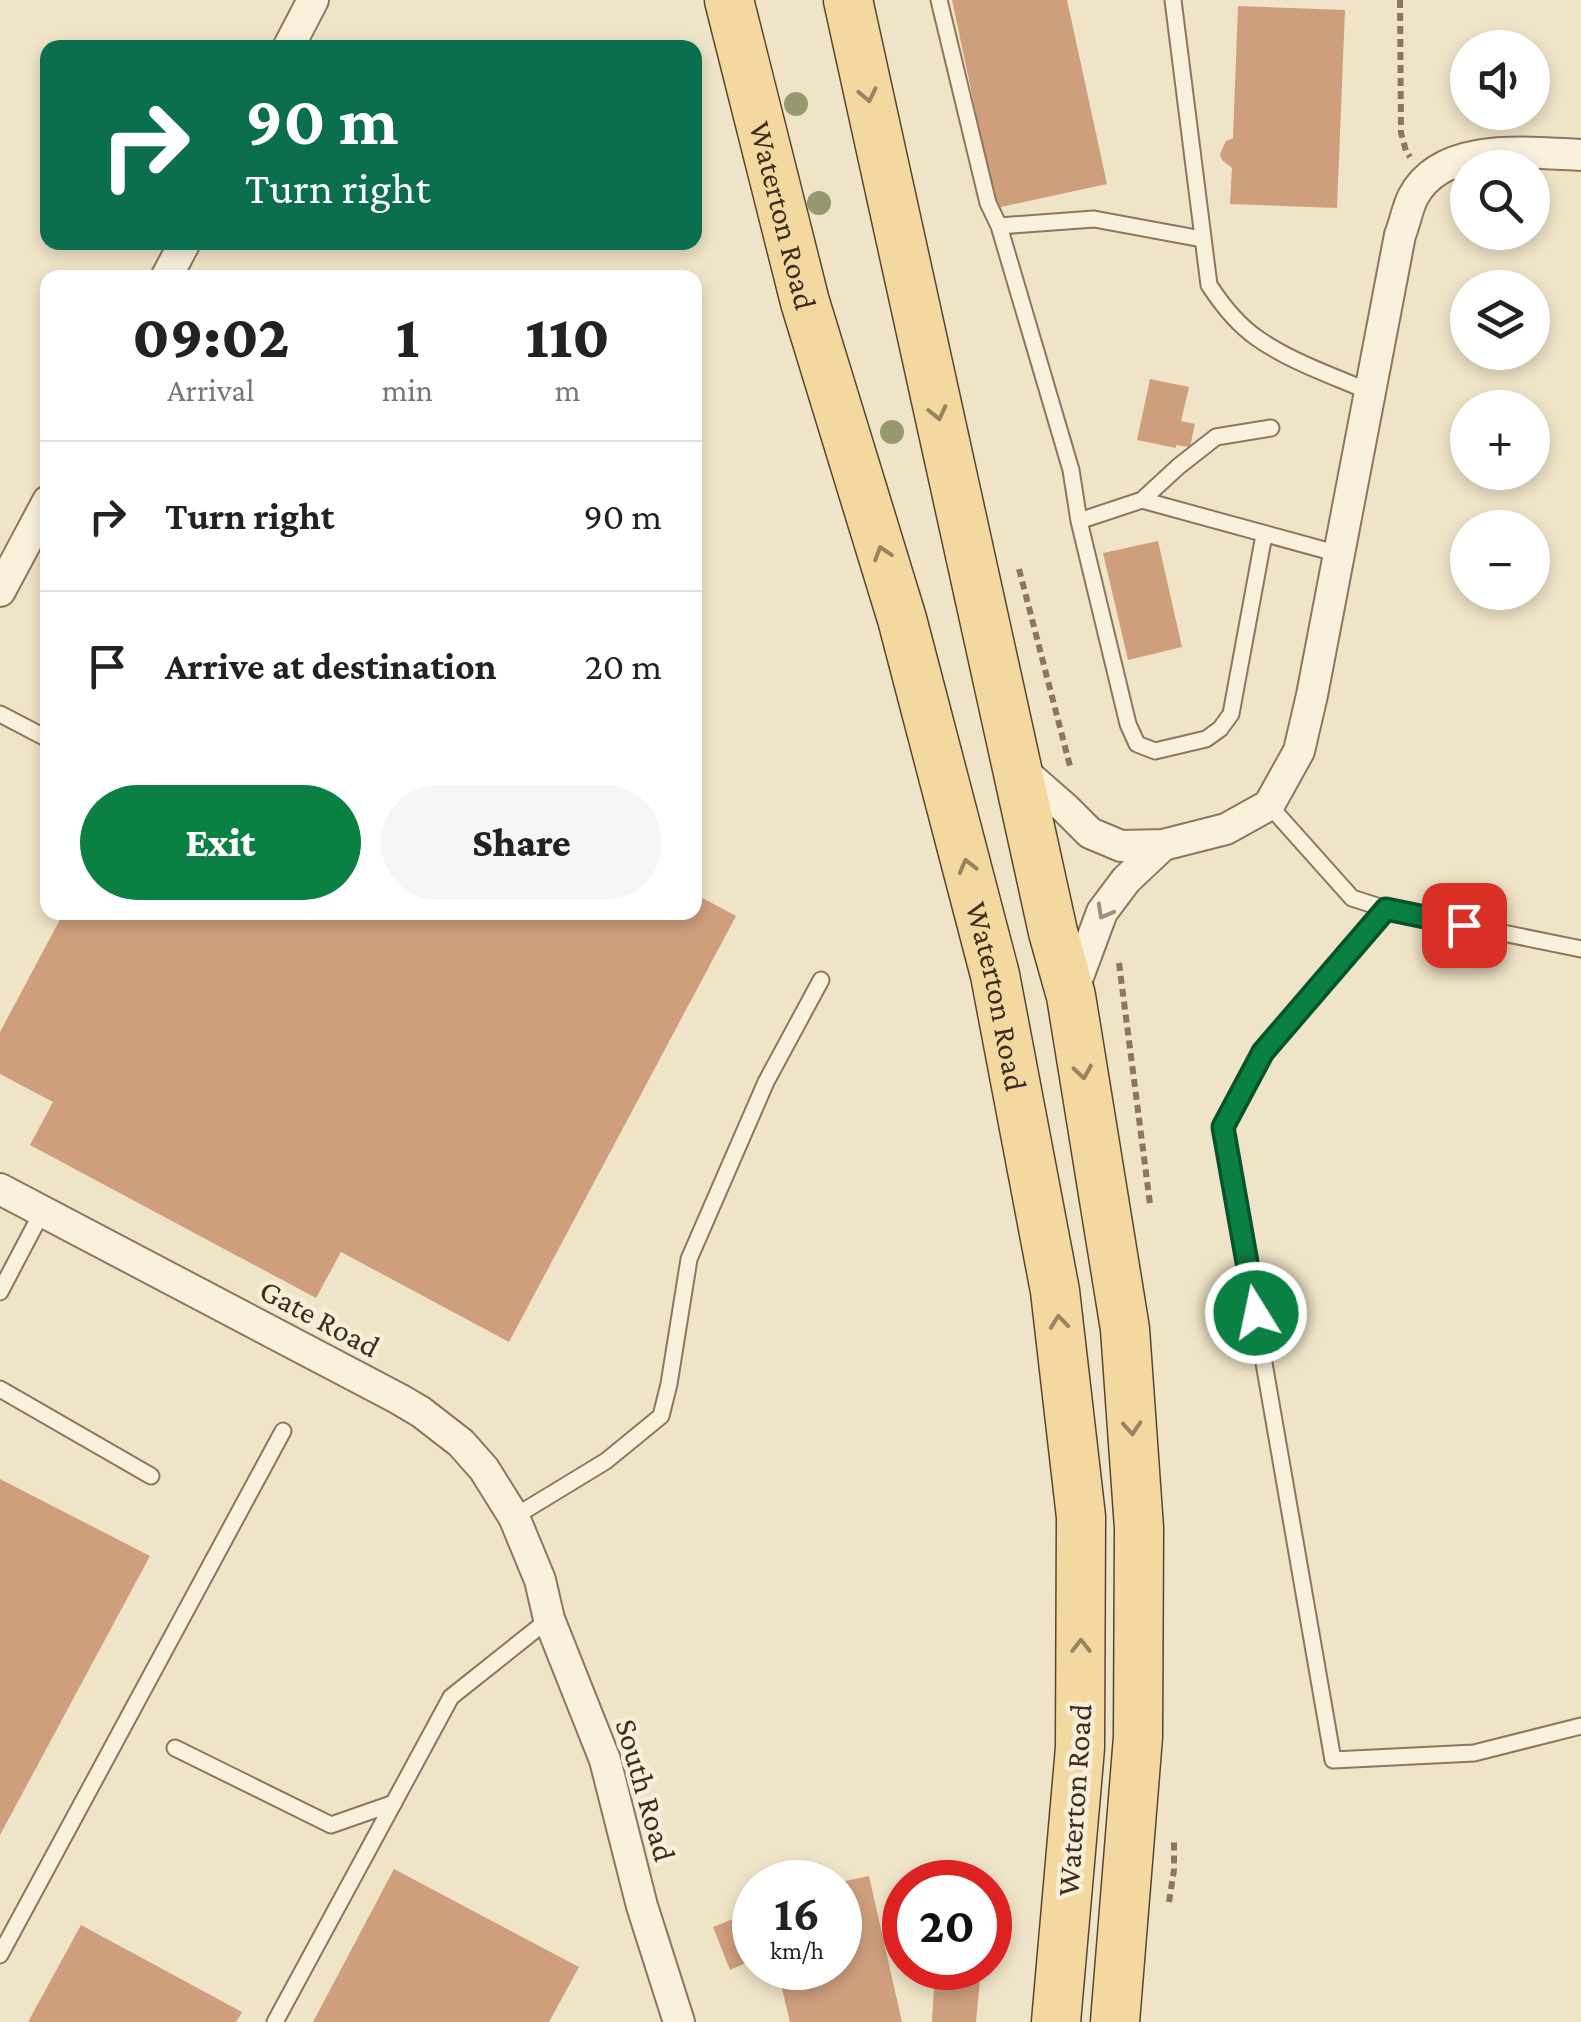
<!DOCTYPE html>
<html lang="en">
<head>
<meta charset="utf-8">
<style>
  :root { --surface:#fff; --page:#f6f6f6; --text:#222; --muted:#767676; --line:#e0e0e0; --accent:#0b8043 }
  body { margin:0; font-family:"Crimson Pro",serif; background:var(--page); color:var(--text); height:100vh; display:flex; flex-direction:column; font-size:38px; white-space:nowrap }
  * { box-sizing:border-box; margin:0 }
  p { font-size:32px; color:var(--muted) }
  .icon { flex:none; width:55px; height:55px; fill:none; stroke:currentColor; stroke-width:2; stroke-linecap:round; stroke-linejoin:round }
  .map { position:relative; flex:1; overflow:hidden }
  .details { position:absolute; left:40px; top:270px; width:662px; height:650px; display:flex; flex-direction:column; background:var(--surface); border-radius:20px; box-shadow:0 5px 15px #0003 }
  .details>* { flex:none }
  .guide { position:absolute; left:40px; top:40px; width:662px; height:210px; border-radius:20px; box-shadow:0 5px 15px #0003; background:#0b6e4f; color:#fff; overflow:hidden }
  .tools { position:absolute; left:1450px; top:30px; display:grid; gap:20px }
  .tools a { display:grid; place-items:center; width:100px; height:100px; border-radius:50%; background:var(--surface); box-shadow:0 5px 15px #0003; font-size:50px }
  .speed { position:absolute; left:732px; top:1860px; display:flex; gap:20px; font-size:50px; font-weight:700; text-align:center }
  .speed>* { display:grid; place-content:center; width:130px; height:130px; border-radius:50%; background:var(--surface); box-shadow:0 5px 15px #0003; line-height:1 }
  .speed small { font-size:25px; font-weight:400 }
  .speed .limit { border:15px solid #d22; background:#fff; color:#111 }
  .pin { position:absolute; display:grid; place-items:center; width:85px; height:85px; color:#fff; margin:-42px; border-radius:20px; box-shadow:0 5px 15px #0006 }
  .me { position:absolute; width:110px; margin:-55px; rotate:350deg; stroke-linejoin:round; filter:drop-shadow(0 0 8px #0008) }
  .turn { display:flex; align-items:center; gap:35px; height:210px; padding:0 40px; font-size:45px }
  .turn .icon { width:130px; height:130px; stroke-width:2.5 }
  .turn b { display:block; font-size:70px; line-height:85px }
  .eta { display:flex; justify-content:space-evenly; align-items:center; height:170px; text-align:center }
  .eta b { font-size:60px; font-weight:800; line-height:70px }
  .button { display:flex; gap:20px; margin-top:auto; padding:20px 40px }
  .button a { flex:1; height:115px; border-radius:60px; background:var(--accent); color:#fff; font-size:40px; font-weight:800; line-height:115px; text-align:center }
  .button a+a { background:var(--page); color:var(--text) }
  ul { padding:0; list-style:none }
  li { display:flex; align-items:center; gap:30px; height:150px; padding:0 40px; border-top:2px solid var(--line) }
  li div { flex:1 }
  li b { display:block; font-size:38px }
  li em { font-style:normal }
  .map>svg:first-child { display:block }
  .building { fill:#cf9f7d }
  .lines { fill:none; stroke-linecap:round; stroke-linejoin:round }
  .service-casing { stroke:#8d765c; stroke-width:19 }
  .minor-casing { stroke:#8d765c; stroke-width:34 }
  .primary-casing { stroke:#5b4430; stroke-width:51 }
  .path { stroke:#8d765c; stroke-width:6; stroke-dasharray:8 5; stroke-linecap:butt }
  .service { stroke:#faf1dc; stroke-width:15 }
  .minor { stroke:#faf1dc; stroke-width:30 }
  .primary { stroke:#f3d9a0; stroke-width:48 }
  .tree { fill:#96986f }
  .oneway { stroke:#988460 }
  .oneway2 { stroke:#9c907e }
  .route-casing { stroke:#07532c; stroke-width:25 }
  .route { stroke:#0b8043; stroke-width:18 }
  .labels { text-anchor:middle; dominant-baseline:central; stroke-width:9; stroke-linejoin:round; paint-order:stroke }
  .street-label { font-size:32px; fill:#3d2e20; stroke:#f7eed8 }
</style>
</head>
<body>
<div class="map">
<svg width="1581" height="2022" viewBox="0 0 1581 2022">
  <rect width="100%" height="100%" fill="#f0e4c8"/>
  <path class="building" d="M952 0H1067L1107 184 996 208Z
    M1238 6 1345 10 1337 208 1230 204 1232 168 1222 160 1220 154 1226 141 1233 138Z
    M1150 379 1189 387 1181 421 1195 424 1190 447 1176 445V448L1137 440Z
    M1158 541 1182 647 1128 660 1103 553Z
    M695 894 736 916 509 1342 341 1252 316 1298 30 1145 53 1102 0 1074V1032L64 912H695Z
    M0 1479 150 1556 0 1835Z
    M394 1869 579 1967 549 2022H313Z
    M869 1876 902 2022H790L777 1968H840V1882Z
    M753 1911 755 1916V1959L730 1970 713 1927Z
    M81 1925 242 2012 236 2022H28Z
    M935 1968H981L976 2022H932Z"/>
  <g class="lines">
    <defs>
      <path id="service" d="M939 0 988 203 999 226
        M1173 0 1209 285C1222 305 1237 324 1257 338 1291 362 1334 376 1372 393
        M1142 500 1179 466 1216 437 1271 428
        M1079 521 1071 470 999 226 1094 219 1202 239
        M1264 535 1231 714 1220 729 1206 739 1155 751 1137 744 1128 724 1079 521 1142 500 1339 554
        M0 714 48 739
        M1269 805 1352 898 1386 909 1581 949
        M1386 909 1263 1052 1223 1127 1333 1760 1474 1753 1581 1726
        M0 1292 42 1212
        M0 1389 151 1476
        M514 1517 606 1461 661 1416 669 1384 689 1259 766 1082 821 980
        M175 1748 331 1825 394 1803
        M0 1955 283 1431
        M275 2022 451 1697 549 1619"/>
      <path id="minor" d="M288 48 313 0
        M166 278 185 242
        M0 591 48 501
        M1018 767 1066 809 1090 833 1121 846 1163 845 1226 829 1269 805 1299 751 1312 695 1400 235C1405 223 1407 209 1413 197 1442 141 1529 153 1581 155
        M1072 993 1102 912 1126 880 1163 845
        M0 1189 399 1399 421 1412 461 1443 484 1469 514 1517 540 1580 549 1619 605 1760 642 1906 679 2022"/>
      <g id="primary">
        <path id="s1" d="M729 0 805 302 902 619 995 975 1055 1291 1081 1517 1080 1748 1056 2022"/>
        <path d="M848 0 1053 932 1071 996 1125 1329 1139 1528 1138 1737 1115 2022"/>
      </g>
    </defs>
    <use href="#service" class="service-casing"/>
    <use href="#minor" class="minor-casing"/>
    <use href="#primary" class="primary-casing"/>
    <path class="path" d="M1400 0 1401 133 1406 151 1410 157
      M1019 569 1071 770
      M1119 963 1150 1204
      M1169 1902 1174 1870V1840"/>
    <use href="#service" class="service"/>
    <use href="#minor" class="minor"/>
    <use href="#primary" class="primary"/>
  </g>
  <g class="tree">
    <circle cx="796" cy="104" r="12"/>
    <circle cx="819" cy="203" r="12"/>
    <circle cx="892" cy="432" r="12"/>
  </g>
  <defs><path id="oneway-chevron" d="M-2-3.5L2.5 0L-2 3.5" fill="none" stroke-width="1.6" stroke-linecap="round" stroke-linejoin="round" transform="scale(2.5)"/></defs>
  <g class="oneway">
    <use href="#oneway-chevron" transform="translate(868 95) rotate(78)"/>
    <use href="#oneway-chevron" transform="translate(938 413) rotate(77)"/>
    <use href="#oneway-chevron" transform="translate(882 553) rotate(-107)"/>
    <use href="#oneway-chevron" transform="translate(967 866) rotate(-105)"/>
    <use href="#oneway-chevron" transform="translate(1083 1072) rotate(81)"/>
    <use href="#oneway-chevron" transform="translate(1059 1322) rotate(-96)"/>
    <use href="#oneway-chevron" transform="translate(1132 1428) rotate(86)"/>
    <use href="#oneway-chevron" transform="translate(1081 1646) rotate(-90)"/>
  </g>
  <use class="oneway2" href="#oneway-chevron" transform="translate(1104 912) rotate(119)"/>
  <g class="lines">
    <defs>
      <path id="route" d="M1256 1313 1223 1127 1263 1052 1386 909 1464 925"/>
    </defs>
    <use href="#route" class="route-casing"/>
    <use href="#route" class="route"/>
  </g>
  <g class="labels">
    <g class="street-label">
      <text stroke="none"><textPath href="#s1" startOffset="222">Waterton Road</textPath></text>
      <text stroke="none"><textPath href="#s1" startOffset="1032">Waterton Road</textPath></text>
      <text transform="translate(320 1318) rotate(28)">Gate Road</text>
      <text transform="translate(646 1790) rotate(74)">South Road</text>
      <text transform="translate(1074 1800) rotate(-86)">Waterton Road</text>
    </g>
  </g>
</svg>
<div class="tools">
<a><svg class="icon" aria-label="sound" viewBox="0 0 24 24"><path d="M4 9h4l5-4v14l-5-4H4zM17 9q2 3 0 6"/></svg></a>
<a><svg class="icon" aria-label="search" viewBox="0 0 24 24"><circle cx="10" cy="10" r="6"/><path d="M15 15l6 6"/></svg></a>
<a><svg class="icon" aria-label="layers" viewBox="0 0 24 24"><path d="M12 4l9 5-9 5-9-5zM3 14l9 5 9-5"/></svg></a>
<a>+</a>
<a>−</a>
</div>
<div class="speed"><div>16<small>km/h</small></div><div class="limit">20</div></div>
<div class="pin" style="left:1464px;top:925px;background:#d93025"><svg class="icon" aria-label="arrive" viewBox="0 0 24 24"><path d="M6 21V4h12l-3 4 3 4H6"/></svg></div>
<svg class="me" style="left:1256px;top:1313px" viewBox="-20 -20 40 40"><circle r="17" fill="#0b8043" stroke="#fff" stroke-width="3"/><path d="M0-11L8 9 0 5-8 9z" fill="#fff"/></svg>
<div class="guide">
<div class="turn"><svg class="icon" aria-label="right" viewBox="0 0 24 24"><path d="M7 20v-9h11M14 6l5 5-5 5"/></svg><div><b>90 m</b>Turn right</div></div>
</div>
<section class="details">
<div class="eta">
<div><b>09:02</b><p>Arrival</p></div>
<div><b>1</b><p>min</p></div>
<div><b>110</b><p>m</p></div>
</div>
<ul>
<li><svg class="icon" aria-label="right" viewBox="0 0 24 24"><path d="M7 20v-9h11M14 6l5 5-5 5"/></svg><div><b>Turn right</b></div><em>90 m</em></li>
<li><svg class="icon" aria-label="arrive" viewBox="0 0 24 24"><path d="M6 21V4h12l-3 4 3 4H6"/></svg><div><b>Arrive at destination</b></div><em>20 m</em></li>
</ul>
<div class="button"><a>Exit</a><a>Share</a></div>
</section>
</div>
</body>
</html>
